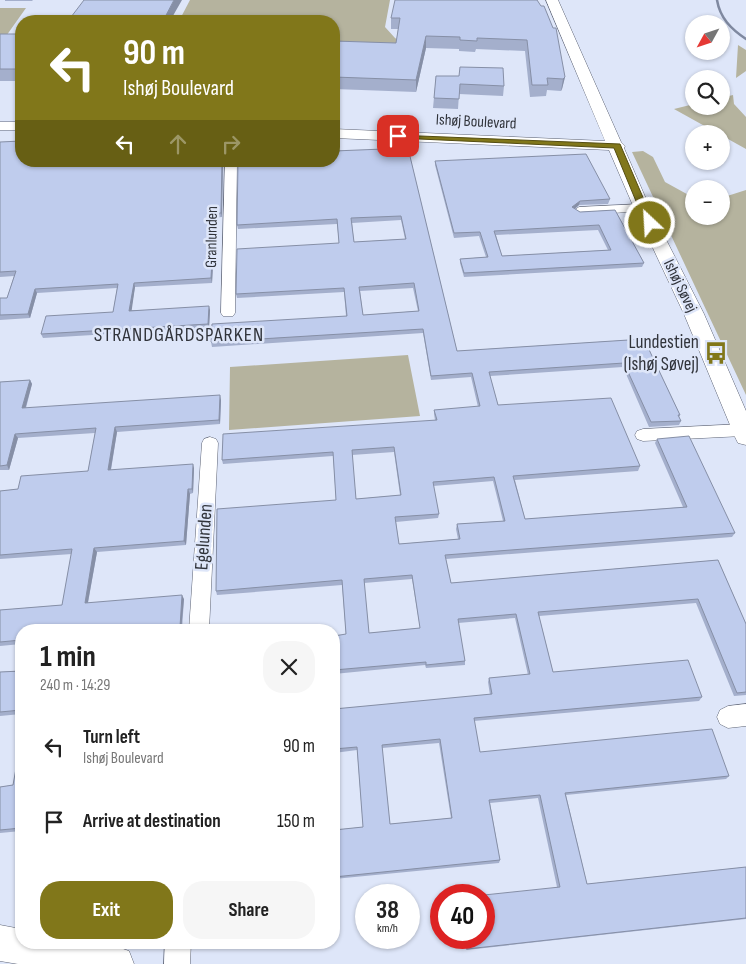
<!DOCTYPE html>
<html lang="en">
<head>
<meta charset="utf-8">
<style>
  :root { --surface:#fff; --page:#f6f6f6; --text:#222; --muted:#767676; --accent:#81771a }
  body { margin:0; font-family:"Sofia Sans Condensed",sans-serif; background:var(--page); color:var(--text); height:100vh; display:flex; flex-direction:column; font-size:19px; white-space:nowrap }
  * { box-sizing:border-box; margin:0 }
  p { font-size:16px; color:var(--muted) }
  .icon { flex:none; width:28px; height:28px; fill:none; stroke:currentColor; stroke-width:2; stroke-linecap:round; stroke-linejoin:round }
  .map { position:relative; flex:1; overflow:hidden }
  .details { position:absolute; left:15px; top:624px; width:325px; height:325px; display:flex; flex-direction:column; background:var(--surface); border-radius:20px; box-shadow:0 1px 4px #0004 }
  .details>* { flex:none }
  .top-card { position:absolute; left:15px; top:15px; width:325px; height:152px; border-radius:20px; box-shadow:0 1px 4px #0004; background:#81771a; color:#fff; overflow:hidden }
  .needle { width:32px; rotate:230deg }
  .buttons { position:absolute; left:685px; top:15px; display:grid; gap:10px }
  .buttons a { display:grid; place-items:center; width:45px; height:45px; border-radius:50%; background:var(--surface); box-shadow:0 1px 4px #0004; font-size:25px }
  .speed { position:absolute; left:355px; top:884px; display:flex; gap:10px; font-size:25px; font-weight:700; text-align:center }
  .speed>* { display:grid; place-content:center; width:65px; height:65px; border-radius:50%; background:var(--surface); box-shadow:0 1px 4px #0004; line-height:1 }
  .speed small { font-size:12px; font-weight:400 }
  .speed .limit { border:8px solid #d22; background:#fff; color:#111 }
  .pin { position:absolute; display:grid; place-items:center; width:42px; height:42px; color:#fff; margin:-21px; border-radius:10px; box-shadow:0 2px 8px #0006 }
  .me { position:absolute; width:55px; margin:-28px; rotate:335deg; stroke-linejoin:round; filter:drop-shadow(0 0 4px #0008) }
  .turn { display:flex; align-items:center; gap:18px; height:105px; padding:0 25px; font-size:22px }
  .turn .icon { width:65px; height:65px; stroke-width:2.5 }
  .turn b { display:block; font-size:35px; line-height:42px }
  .lanes { display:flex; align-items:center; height:48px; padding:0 25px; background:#0003; justify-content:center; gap:25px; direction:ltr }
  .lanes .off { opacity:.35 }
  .round { display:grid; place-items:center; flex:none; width:52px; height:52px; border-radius:20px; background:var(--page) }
  .overview { display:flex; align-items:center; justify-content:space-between; height:85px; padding:0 25px }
  h1 { font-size:30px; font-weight:700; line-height:38px }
  .action { display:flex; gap:10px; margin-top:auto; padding:10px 25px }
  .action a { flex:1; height:58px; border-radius:20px; background:var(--accent); color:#fff; font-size:20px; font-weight:700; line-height:58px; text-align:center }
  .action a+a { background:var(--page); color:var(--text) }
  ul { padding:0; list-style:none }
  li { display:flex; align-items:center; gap:15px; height:75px; padding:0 25px }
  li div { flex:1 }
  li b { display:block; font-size:19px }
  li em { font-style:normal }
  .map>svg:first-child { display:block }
  .green { fill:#b5b39e }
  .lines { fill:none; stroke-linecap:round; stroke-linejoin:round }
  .stream { stroke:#7f89a0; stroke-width:2.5 }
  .street-casing { stroke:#5d6374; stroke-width:1 }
  .secondary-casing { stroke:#5d6374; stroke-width:1 }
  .street { fill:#fff; fill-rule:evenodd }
  .secondary { fill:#fff; fill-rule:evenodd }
  .wall { fill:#a4afcc; fill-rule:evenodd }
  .shaded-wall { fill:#868fa6 }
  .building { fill:#bfcced; stroke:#868fa6; fill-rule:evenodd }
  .route { fill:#81771a; stroke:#544d11 }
  .labels { text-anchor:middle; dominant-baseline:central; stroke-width:5; stroke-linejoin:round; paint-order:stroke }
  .far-street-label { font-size:16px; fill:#31343b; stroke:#dee6f9 }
  .poi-label { font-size:19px; fill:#31343b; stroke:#dee6f9; text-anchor:end }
  .street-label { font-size:19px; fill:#31343b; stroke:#dee6f9 }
  .neighbourhood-label { font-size:20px; letter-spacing:1px; fill:#31343b; stroke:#dee6f9 }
</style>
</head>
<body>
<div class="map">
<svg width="746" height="964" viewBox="0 0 746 964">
  <rect width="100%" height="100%" fill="#dee6f9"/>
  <path class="green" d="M190 0H390L385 27 395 38 415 51 334 48V21H179Z
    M0 8H26L4 39H0Z
    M738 45 746 50V71L736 78Z
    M733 95 734 104 746 117V149L674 109 694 104V106H721V98Z
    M643 151 653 157 665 182 694 198V216H721V198L746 190V395L632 152Z
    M408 355 420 416 229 430 230 367Z"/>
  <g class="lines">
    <path class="stream" d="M717 0C720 18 731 29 746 39"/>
    <defs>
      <path id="street" d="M225 161H237L235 313 233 316H223L221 313Z
        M642 204 648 208 646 211 579 215 573 211 579 207Z
        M743 424 746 425V435L743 436 643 441 637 439 635 435 637 431 643 429Z
        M210 437 216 439 218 443 209 630H189L202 443 204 439Z
        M746 704V726L728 728 720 724 717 717 720 710 728 706Z
        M165 942H191L190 964H164Z"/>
      <path id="secondary" d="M546 0H558L621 142 625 146 624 148 650 208 704 314 746 411V445L738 443 735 437 684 314 634 208 609 150 334 138V129L605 141Z
        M0 122H21V130H0Z
        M0 925 21 929V942C57 942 95 938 129 951L134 964H18L0 961Z"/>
    </defs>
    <use href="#street" class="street-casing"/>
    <use href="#secondary" class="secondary-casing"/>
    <use href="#street" class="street"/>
    <use href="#secondary" class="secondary"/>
  </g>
  <path class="wall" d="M5 0H33L32 1H5Z
    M537 0 565 77 562 89 561 91 547 90 546 96 530 97 525 51 476 49 475 52 459 51V49L426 48 416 92 334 89V41L396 43 398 29H391V18Z
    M0 34H21V81H0Z
    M436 76 504 86 503 96 459 94 458 109 433 108Z
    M0 142 21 161H223L222 217 213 218 211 261 212 260 213 265 212 283 135 287 131 310H210L209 328 43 338 41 334 113 312 117 288 37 293 30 318 0 320V298H7L14 276 0 277Z
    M408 148 457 351 644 339 680 415 679 417 681 421 679 425 649 427 623 367 490 376 498 405 640 466 638 471 515 480 525 519 683 507 655 443 657 439 735 533 732 537 446 559 451 583 718 560 746 624V695L734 696 696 603 539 616 553 672 702 697 699 701 474 721 480 752 729 776 726 779 566 795 587 884 746 867V919L466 950 465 938H484L557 887 538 798 490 803 500 860 499 863 334 879V830L363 827 357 750 334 753V709L490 695 488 682 489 678 528 675 515 618 458 623 465 661V665L426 668 425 665 334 674V636L346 635 342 585 217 595 216 591 336 500 333 456 223 464 222 460 435 420 434 414V410L478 407 471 377 431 380 423 333 212 347 211 342 346 316 344 292 237 298 236 294 339 243 337 224 238 229 237 225ZM401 220 405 239 354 242 352 223ZM413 288 418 311 363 315 360 291ZM394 452 400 495 356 499 352 455ZM493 481 503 521 457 524 456 529 458 539 399 544 396 522 438 518 439 514 433 486ZM412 579 420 628 369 633 364 583ZM439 743 451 818 390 824 382 748Z
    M435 161 610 199 608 204 579 205 575 209 580 212 615 210 644 263 642 267 464 277 460 263V259L486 257 479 236 454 238 435 165ZM598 230 608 250 502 256 496 235Z
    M30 380 32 384 26 408 221 400 220 424 117 432 111 470 194 468 193 493 190 494 186 545 97 552 88 603 184 599 182 630H21V644L0 646V610L62 605 72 554 0 559V491L18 489 88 471 95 433 18 438 9 470H0V382Z
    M21 671V714L0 716V672Z
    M21 741V831L0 833V787L13 785Z"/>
  <path class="shaded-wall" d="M174 0H182L170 21H163Z
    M426 36V48L416 92V80Z
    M565 77 562 89 561 91 563 79Z
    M222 161H223L222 217 221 213Z
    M580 201 579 205 571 212 572 207Z
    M212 213 213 218 210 265V261Z
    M212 260 213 265 212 283 211 278Z
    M134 283 135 287 131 315 129 311Z
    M35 289 37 293 30 318 28 314Z
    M209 306 210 310 209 328 208 324Z
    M30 380 32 384 24 413 22 408Z
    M220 395 221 400 220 424 219 420Z
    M115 427 117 432 110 474 108 470Z
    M15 434 18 438 9 470 7 465Z
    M193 464 194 468 193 493 192 489Z
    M188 489 190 494 186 545 184 541Z
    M94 548 97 552 87 607 85 603Z
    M182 595 184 599 181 630 180 627Z"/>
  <path class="building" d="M84 0H174L163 21H68Z
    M395 0H537L541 6H544L553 28H556L565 77 563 79 547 78 548 85H532L527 40 477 38V41L460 40V37L426 36 416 80 334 77V41L396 43 400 18H391Z
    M0 34H21V69H0Z
    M460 67 503 68 504 86 460 84 459 99 434 98 436 76H459Z
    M21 141V161H222L221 213H212L210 261 212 260 211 278 134 283 129 311 209 306 208 324 41 334 46 316 113 312 118 284 35 289 28 314 0 315V298H7L16 271 0 272V142Z
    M408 148 457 351 644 339 680 415H678L681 421 651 422 624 363 489 372 498 405 611 398 640 466 513 476 525 519 687 507 657 439 689 436 735 533 445 555 451 583 718 560 746 624V692L737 693 698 599 538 612 553 672 688 660 702 697 474 718 480 752 712 729 729 776 565 793 587 884 746 867V918L467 949 466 938H484V895L560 887 540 795 489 800 500 860 334 877V830L363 827 357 747 334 749V709L492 694 489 678 530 674 516 614 458 619 465 661 426 665V662L334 670V636L346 634 342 580 216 591 217 509 336 500 333 452 222 460 223 434 437 420 434 410 480 406 472 373 431 376 423 329 211 342 212 324 347 316 344 288 236 294 237 249 339 243 337 219 237 225 238 161H334V151ZM401 216 406 239 354 242 351 218ZM414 283 419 311 363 315 359 287ZM394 447 401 495 356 499 352 450ZM494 477 505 521 457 524 460 539 399 544 395 517 439 514 433 482ZM412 575 420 628 369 633 364 579ZM440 739 452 818 390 824 382 745Z
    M586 154 610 199 580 201 572 207 580 212 615 210 644 263 464 273 460 259 488 257 480 232 454 233 435 161ZM599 225 611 250 502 256 494 231Z
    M30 380 22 408 220 395 219 420 115 427 108 470 193 464 192 489H188L184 541 94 548 85 603 182 595 180 627 139 630H21V640L0 642V610L62 605 72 549 0 555V491L18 489 21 476 88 471 96 428 15 434 7 465 0 466V382Z
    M21 671V710L0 712V672Z
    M21 741V828L0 830V787L13 785Z"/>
  <path class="route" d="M395 135 620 144 654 223 650 226 645 223 614 148 398 138 394 136Z"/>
  <defs>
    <symbol id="bus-bare" viewBox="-9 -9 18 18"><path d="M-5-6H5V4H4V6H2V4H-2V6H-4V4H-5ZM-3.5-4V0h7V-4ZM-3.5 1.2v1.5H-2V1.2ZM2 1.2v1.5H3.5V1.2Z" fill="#81771a" stroke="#dee6f9" stroke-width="2.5" paint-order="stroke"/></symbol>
  </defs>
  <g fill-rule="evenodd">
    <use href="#bus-bare" x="700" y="337" width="32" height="32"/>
  </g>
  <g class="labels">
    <g class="far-street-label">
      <text transform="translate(476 122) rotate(3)">Ishøj Boulevard</text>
      <text transform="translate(212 237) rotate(-89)">Granlunden</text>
      <text transform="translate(680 286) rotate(64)">Ishøj Søvej</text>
    </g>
    <g class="poi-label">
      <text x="699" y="342">Lundestien<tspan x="699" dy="22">(Ishøj Søvej)</tspan></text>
    </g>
    <g class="street-label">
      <text transform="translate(204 537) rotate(-86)">Egelunden</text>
    </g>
    <g class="neighbourhood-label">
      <text x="179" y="335">STRANDGÅRDSPARKEN</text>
    </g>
  </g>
</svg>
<div class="buttons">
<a><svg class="needle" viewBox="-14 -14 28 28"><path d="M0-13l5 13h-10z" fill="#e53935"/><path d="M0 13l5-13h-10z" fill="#767676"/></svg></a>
<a><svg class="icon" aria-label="search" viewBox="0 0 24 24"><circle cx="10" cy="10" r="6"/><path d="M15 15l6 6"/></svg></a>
<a>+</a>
<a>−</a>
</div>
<div class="speed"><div>38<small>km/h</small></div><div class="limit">40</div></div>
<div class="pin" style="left:398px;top:136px;background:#d93025"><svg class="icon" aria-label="arrive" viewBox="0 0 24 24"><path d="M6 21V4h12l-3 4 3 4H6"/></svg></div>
<svg class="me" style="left:650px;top:223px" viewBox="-20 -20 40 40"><circle r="17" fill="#81771a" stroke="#fff" stroke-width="3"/><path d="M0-11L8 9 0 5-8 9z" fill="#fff"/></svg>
<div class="top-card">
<div class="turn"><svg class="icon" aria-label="left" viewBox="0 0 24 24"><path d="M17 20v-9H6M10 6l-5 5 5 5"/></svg><div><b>90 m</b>Ishøj Boulevard</div></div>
<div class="lanes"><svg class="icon" aria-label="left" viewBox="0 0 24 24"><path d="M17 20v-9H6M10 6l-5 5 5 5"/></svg><svg class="icon off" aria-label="ahead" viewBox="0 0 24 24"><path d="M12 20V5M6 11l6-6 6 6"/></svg><svg class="icon off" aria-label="right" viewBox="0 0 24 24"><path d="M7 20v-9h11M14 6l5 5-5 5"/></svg></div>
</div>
<section class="details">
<div class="overview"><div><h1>1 min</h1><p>240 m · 14:29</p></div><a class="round"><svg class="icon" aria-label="close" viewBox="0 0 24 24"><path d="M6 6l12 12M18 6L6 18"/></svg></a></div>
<ul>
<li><svg class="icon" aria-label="left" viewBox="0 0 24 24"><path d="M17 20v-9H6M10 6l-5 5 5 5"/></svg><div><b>Turn left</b><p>Ishøj Boulevard</p></div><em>90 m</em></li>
<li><svg class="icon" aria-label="arrive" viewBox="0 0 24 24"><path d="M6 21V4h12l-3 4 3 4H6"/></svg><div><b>Arrive at destination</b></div><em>150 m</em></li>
</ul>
<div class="action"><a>Exit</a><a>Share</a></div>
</section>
</div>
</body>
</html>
